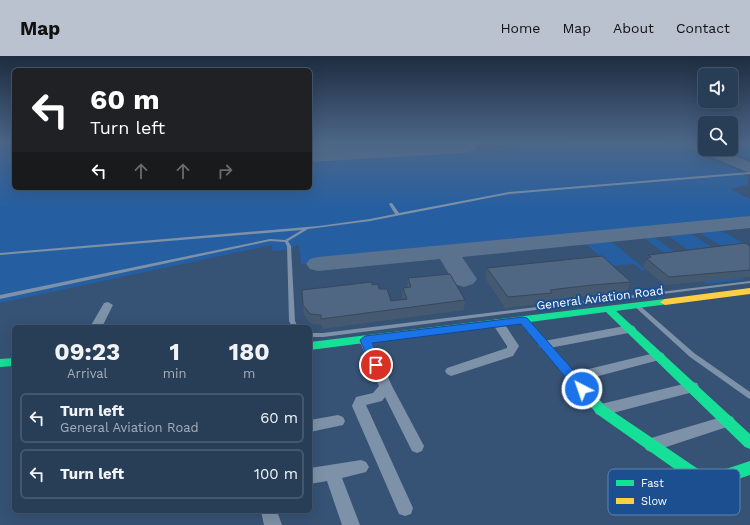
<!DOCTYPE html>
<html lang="en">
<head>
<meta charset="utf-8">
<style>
  :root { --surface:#283e57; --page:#30455d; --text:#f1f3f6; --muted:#a5aeba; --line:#44576d; --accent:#b9c2ce }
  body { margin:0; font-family:"Work Sans",sans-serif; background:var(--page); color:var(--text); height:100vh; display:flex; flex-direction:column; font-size:15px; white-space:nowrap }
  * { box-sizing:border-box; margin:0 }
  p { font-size:13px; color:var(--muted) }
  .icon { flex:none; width:22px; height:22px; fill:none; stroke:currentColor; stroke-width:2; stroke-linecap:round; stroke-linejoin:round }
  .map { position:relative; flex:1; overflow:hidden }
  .sheet { position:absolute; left:12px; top:269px; width:300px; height:188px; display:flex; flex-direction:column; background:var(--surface); border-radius:6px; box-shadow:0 4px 16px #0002,0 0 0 1px var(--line) }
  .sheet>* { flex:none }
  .hud { position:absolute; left:12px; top:12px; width:300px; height:122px; border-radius:6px; box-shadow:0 4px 16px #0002,0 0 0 1px var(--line); background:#202124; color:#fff; overflow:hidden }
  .fabs { position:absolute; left:698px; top:12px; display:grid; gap:8px }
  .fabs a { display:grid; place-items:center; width:40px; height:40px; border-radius:6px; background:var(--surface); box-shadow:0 4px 16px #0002,0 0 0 1px var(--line); font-size:20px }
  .pin { position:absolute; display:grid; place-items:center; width:34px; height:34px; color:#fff; margin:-17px; border:2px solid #fff; border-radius:50%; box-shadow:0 1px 4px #0007 }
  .me { position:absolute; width:44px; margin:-22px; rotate:319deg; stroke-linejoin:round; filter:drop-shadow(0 0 3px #0008) }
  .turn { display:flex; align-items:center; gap:14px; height:84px; padding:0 12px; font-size:18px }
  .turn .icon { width:52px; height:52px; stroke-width:2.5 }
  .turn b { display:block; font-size:28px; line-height:34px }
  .lanes { display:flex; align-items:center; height:38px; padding:0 12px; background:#0003; justify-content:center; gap:20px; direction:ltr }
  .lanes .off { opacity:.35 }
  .eta { display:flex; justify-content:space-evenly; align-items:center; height:68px; text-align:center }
  .eta b { font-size:24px; font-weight:700; line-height:28px }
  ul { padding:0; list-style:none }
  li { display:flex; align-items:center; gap:12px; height:50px; margin:0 8px 6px; padding:0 4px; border:2px solid var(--line); border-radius:6px }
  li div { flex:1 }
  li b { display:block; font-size:15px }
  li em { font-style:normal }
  header { display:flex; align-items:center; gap:24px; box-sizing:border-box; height:56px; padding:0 20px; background:var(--accent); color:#111 }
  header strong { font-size:19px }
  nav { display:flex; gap:22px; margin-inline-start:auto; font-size:14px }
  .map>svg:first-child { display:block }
  .green { fill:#265fa1 }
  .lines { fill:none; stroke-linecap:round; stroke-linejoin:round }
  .taxiway { fill:#5a728e; fill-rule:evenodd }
  .runway { fill:#5a728e; fill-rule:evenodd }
  .lane { fill:#7d92a8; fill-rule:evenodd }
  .street { fill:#7d92a8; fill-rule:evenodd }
  .fast { fill:#16e098; fill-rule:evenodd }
  .slow { fill:#ffcf43; fill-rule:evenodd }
  .wall { fill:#455971 }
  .building { fill:#506783; stroke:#38485c }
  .route { fill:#1a73e8; stroke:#114b97 }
  .labels { text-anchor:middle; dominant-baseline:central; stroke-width:4; stroke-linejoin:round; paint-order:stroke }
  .street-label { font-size:12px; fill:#fff; stroke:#1b4f8f }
  .key { fill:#1b4f8f; stroke:#5f84b1; stroke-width:1 }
  .key-label { font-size:11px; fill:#fff }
</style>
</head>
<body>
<header>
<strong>Map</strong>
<nav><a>Home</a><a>Map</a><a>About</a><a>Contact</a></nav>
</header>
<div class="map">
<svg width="750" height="469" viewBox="0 0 750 469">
  <rect width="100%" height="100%" fill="#365274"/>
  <path class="green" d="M0 86H14V132H310V104L592 86H664L692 94 737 114 748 122 747 129 730 133 750 143V164L301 208 299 189 293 190V193L272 195V189L0 247Z
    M731 86H750V103L724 93H731Z
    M717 174 726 177 750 191 731 196 703 179 702 176Z
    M690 177 721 197 708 199 745 223 707 228 644 182 654 181 682 201 676 202 708 225 738 222 697 200 668 180Z
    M611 185 646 214H641L634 208 611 210 586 188Z"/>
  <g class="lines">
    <path class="taxiway" d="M680 86H699L705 88V93H717L750 106V117L682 89Z
      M750 160V172L462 201 477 223 473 228 464 231 455 228 440 203 318 215 310 213 306 208 310 203 318 201Z"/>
    <path class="runway" d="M310 86H480L475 94 462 97 310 106Z"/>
    <path class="lane" d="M750 116V118L509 138 370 165 308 173 288 185 291 190 295 265 298 271H292L289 265 287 190 285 186 270 185 0 243V239L270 183 285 184 302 174 0 199V197L319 170 370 163 395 158 389 148 391 147H392L399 157 509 136Z
      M750 225V227L323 281H310V277H323Z
      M636 247 638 248 694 297 750 336V343L748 342 690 301 634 250 633 249Z"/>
    <path class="street" d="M108 246 113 249 102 271H90L104 247Z
      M498 263 502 264 519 290 513 300 451 320 447 318 445 315 447 312 507 292V290L492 267 494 264Z
      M630 269 634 270 636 273 634 276 544 293 540 292 538 289 540 286 544 285Z
      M365 280 369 281 371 284 392 330 424 390 422 395 417 397 412 395 385 341 382 345 366 349 413 452 411 458 405 460 399 458 352 350 356 341 373 337 379 330 359 284 361 281Z
      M659 296 663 297 665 300 663 303 572 327 568 326 566 322 568 318 572 317Z
      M692 326 697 327 699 331 697 335 601 360 596 358 594 354 596 350 601 348Z
      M338 359 343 361 345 365 343 369 310 376V364Z
      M728 359 733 361 735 365 733 369 651 396 646 394 644 389 646 384 651 382Z
      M361 404 366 406 369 411 366 416 342 422 360 469H342L327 425 310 428V412Z
      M261 455H277L282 469H264Z"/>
    <path class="fast" d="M665 243 670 246 668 248 616 255 750 378V393L745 391 606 256 530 266 605 350 704 417 711 418 750 405V419L711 432 696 428 597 358 520 267 310 294V286Z
      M14 302V310L0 311V303Z"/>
    <path class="slow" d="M750 232V238L665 249 660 246 665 243Z"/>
  </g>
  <path class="wall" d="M750 190V221L665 229 643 211 648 199Z
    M487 212 631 226 626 237 588 240 550 244 549 247 505 252 485 222Z
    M408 222 465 244 464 254 322 273V269L311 268 304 259 303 249 372 229 379 233 391 245 403 243 402 241 403 232 407 231Z"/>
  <path class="building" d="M745 187 750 190V214L669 221 647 203 651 201 648 199Z
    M602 200 631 226 592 229 550 234 552 237 508 241 487 212Z
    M450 218 465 244 321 263V259L310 258 303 249 302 234 372 226V229L378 228 379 233H387L391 245 407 243 403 232 411 231 408 222Z"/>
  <linearGradient id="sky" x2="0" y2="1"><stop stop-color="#1e2d40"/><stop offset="0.57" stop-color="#4c6688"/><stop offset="1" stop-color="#4c6688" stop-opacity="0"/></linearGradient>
  <rect width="750" height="151" fill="url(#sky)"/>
  <path class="route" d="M523 261 527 262 586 329 588 333 586 336H578L521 268 372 287 382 309 380 312H372L360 284 365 280Z"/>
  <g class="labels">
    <g class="street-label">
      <text transform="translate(600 242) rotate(-7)">General Aviation Road</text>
    </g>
  </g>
  <rect x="608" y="413" width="132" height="46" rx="6" class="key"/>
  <rect x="616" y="424" width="18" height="6" fill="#16e098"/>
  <rect x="616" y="442" width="18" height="6" fill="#ffcf43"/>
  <g class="key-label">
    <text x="641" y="431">Fast</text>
    <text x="641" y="449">Slow</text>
  </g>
</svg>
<div class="fabs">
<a><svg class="icon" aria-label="sound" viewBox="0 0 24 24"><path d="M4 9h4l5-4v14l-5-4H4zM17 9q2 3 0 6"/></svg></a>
<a><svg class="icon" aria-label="search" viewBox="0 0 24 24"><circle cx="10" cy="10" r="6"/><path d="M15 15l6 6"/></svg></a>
</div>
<div class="pin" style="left:376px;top:309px;background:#d93025"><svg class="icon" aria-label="arrive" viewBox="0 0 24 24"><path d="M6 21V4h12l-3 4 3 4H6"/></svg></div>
<svg class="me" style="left:582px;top:333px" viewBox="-20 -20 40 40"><circle r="17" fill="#1a73e8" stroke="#fff" stroke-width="3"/><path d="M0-11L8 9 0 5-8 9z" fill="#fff"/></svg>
<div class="hud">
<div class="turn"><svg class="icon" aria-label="left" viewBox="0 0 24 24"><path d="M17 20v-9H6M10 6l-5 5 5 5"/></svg><div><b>60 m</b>Turn left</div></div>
<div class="lanes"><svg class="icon" aria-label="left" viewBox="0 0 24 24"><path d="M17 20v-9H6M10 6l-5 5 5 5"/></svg><svg class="icon off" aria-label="ahead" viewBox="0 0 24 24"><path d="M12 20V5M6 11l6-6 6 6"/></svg><svg class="icon off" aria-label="ahead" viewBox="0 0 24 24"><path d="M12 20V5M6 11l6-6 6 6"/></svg><svg class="icon off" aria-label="right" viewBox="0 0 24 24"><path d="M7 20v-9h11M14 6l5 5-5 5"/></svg></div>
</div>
<section class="sheet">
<div class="eta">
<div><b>09:23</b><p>Arrival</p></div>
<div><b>1</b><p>min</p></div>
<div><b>180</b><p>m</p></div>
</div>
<ul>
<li><svg class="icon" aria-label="left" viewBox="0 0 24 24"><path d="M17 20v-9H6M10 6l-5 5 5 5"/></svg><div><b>Turn left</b><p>General Aviation Road</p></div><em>60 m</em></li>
<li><svg class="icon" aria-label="left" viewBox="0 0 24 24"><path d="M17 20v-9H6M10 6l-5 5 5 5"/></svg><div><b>Turn left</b></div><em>100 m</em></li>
</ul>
</section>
</div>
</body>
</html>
